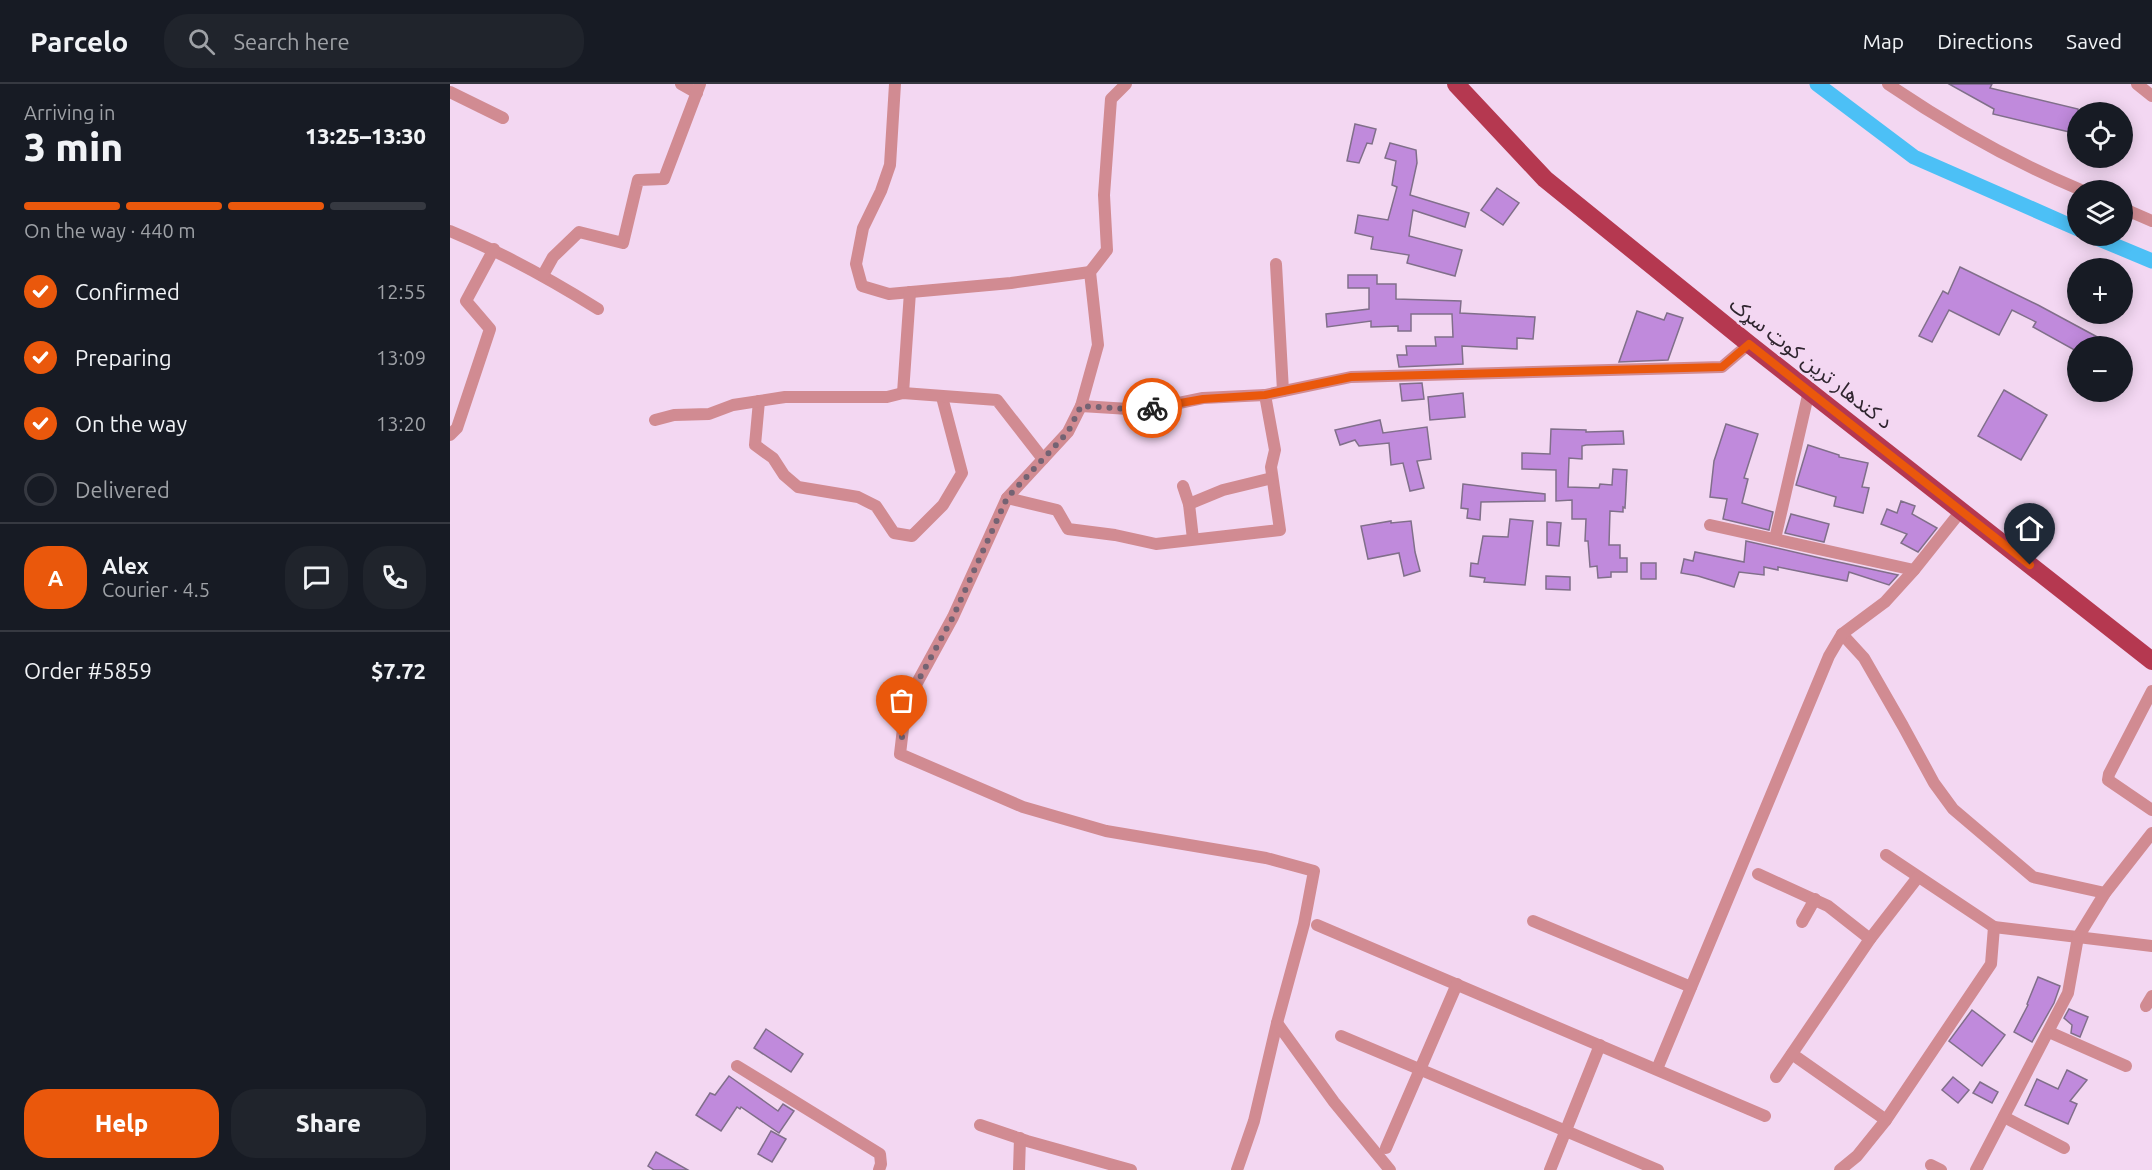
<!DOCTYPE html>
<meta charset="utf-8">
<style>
:root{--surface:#171b24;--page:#20242c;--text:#f1f3f6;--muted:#9ea1a6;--line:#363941;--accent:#ea580c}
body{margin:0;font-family:Ubuntu,"Noto Sans Arabic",sans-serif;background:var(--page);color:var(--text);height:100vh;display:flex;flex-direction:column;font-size:22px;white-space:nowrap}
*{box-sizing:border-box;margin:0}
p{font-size:20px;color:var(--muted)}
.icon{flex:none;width:33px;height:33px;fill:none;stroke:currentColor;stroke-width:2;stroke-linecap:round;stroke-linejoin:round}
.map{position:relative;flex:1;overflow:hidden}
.drawer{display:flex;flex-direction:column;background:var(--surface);width:450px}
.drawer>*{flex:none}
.buttons{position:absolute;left:1617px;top:18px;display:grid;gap:12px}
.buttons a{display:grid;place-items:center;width:66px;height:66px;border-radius:50%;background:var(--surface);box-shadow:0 3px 15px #0003;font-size:30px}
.pin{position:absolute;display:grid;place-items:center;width:51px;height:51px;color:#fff;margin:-62px -26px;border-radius:50% 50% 50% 0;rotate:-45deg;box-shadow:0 0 6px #0007}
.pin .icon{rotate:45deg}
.courier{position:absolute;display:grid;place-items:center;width:60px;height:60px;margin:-30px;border:4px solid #ea580c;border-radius:50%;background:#fff;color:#222;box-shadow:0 2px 8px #0007}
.summary em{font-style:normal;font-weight:800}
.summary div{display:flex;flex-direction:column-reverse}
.summary{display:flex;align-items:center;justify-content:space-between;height:102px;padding:0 24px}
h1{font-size:39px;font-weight:800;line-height:45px}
.bar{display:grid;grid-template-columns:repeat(4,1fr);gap:9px 6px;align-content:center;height:72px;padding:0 24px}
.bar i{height:8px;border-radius:4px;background:var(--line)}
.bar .selected{background:var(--accent)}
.bar p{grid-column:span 4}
.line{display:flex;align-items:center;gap:15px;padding:0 24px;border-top:2px solid var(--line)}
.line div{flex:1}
.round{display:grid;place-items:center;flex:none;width:63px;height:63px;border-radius:24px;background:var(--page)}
ol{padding:0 24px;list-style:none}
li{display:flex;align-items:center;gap:18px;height:66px}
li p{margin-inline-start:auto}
li .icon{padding:6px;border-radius:50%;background:var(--accent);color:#fff;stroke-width:4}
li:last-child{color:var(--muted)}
li i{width:33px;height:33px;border:3px solid var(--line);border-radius:50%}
.primary-button{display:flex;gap:12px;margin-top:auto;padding:12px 24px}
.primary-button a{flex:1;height:69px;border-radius:24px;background:var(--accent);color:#fff;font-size:24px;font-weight:800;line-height:69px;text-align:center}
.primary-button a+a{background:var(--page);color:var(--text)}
header{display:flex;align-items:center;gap:36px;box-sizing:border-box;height:84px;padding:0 30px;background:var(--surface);border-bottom:2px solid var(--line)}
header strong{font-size:28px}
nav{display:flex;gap:33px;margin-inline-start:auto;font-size:21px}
.search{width:420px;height:54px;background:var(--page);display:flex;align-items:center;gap:15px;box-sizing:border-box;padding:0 21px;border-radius:24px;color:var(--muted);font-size:22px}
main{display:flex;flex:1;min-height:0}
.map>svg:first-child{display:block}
</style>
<header>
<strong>Parcelo</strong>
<div class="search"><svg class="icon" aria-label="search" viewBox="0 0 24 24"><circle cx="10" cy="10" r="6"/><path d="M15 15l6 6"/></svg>Search here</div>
<nav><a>Map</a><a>Directions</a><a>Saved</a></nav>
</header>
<main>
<section class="drawer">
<div class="summary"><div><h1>3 min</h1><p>Arriving in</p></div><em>13:25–13:30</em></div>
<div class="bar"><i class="selected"></i><i class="selected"></i><i class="selected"></i><i></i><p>On the way · 440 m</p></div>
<ol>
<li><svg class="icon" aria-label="check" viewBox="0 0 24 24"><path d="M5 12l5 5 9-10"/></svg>Confirmed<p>12:55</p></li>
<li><svg class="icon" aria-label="check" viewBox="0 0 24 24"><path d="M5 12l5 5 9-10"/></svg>Preparing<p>13:09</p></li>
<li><svg class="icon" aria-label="check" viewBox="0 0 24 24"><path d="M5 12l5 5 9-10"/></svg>On the way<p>13:20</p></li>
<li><i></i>Delivered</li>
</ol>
<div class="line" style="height:108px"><b class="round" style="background:var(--accent);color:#fff">A</b><div><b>Alex</b><p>Courier · 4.5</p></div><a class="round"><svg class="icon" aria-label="chat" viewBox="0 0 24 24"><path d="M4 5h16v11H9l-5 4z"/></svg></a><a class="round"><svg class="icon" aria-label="phone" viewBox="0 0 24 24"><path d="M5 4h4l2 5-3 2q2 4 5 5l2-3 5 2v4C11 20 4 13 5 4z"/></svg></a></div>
<div class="line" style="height:78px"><div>Order #5859</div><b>$7.72</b></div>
<div class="primary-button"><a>Help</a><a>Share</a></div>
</section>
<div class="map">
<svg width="1702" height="1086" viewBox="0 0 1702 1086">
<rect width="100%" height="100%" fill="#f3d7f2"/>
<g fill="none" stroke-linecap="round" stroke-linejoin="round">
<!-- canal -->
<g stroke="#4cc0f6" stroke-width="15">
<path d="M 1367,0 L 1464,73 L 1628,145"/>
<path d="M 1642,152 L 1702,177"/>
</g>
</g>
<!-- building -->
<g fill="#c08adc" stroke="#806f8a" stroke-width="1.5">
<path d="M 1499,0 L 1542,0 L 1540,4 L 1628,25 L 1628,50 L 1543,30 L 1544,25 Z"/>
<path d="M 905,40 L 926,45 L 922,60 L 917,59 L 909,79 L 897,77 Z"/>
<path d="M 940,59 L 966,66 L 967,79 L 960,111 L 1019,129 L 1015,143 L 963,126 L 959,152 L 1012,166 L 1005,192 L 957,179 L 959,171 L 921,165 L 923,153 L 905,149 L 908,131 L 938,136 L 947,103 L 942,101 L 946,77 L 935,74 Z"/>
<path d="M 1047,104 L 1069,119 L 1053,141 L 1031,126 Z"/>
<path d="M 1510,183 L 1588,221 L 1664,262 L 1628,262 L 1628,268 L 1583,243 L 1586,238 L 1562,226 L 1549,251 L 1499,226 L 1482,258 L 1469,252 L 1493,207 L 1498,210 Z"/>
<path d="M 898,191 L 927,191 L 927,200 L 946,200 L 946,215 L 1011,217 L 1010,229 L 1085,233 L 1083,255 L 1067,254 L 1067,265 L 1012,262 L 1013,280 L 949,283 L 947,271 L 957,271 L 956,262 L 986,262 L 985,253 L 1003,253 L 1002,230 L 961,230 L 961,247 L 948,247 L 948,242 L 921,243 L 921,237 L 877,243 L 876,230 L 919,225 L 919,204 L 898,204 Z"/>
<path d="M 1187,227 L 1214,236 L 1217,229 L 1233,234 L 1218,276 L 1169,278 Z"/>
<path d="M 972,299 L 974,315 L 952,317 L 950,300 Z"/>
<path d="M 1554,306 L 1597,331 L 1571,376 L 1528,352 Z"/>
<path d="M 1013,309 L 1015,333 L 980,336 L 978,313 Z"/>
<path d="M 930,336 L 933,349 L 977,343 L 981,375 L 967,377 L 974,404 L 960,407 L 953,379 L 941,381 L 939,359 L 909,362 L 905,356 L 890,361 L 885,346 Z"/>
<path d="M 1276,340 L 1308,350 L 1294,394 L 1298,395 L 1292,419 L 1323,428 L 1319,446 L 1273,435 L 1277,415 L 1260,413 L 1264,377 Z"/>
<path d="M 1101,345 L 1136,346 L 1136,348 L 1173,347 L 1174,360 L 1136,361 L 1132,362 L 1132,375 L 1119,374 L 1118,403 L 1149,404 L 1150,400 L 1162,401 L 1163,385 L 1177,386 L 1175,424 L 1173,423 L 1173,428 L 1160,427 L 1159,461 L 1170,461 L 1170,474 L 1177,474 L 1177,488 L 1161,488 L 1161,493 L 1148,494 L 1147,482 L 1140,483 L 1138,457 L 1135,457 L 1136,435 L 1122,435 L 1122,416 L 1106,417 L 1106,386 L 1072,385 L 1072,369 L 1100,370 Z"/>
<path d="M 1358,361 L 1389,371 L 1389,373 L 1418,379 L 1412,403 L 1419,404 L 1413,429 L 1384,422 L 1386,413 L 1346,401 Z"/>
<path d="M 1013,400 L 1095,410 L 1095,417 L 1031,418 L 1030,436 L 1017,434 L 1018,425 L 1011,424 Z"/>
<path d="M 1451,417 L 1465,422 L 1462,430 L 1487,444 L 1468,468 L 1451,459 L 1457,450 L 1431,440 L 1437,425 L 1447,429 Z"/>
<path d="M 1341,430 L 1379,440 L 1374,458 L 1335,449 Z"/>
<path d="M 1060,435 L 1083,437 L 1075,501 L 1034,498 L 1035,494 L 1020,492 L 1021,479 L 1028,480 L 1033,452 L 1058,453 Z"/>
<path d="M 941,437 L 941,439 L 961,437 L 965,468 L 970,487 L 954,492 L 949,469 L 918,475 L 911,442 Z"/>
<path d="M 1097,438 L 1111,439 L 1109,462 L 1097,461 Z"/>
<path d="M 1296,457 L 1370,474 L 1448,491 L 1439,501 L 1399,488 L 1397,497 L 1328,483 L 1328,486 L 1314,483 L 1314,491 L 1289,488 L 1284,503 L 1248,492 L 1231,489 L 1234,475 L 1243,477 L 1245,468 L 1294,478 Z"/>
<rect x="1191" y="479" width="15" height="16"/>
<path d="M 1096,492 L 1120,493 L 1120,506 L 1096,505 Z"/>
<path d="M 1588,893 L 1610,902 L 1604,919 L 1582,958 L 1564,948 L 1578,921 L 1577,920 Z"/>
<path d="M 1619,925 L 1638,933 L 1630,953 L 1621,949 L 1622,941 L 1614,934 Z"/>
<path d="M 1522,926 L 1555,951 L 1532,982 L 1499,957 Z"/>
<path d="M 316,945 L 353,970 L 341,988 L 304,964 Z"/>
<path d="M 1617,986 L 1637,996 L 1620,1017 L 1627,1020 L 1618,1040 L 1575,1021 L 1587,995 L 1608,1005 Z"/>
<path d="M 279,992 L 328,1027 L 333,1020 L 344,1027 L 329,1049 L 291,1023 L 290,1025 L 287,1023 L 271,1047 L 246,1031 L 260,1009 L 265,1011 Z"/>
<path d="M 1503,993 L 1519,1006 L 1508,1019 L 1492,1006 Z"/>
<path d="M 1530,998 L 1548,1008 L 1542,1019 L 1523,1009 Z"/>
<path d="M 321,1047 L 336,1055 L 322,1078 L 308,1070 Z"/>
<path d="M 206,1068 L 238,1086 L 204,1086 L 198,1082 Z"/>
</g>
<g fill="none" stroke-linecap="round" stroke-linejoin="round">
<!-- street -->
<g stroke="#d18b92" stroke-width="12">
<path d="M 231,0 L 247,9"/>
<path d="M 445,0 L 440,81 L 431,107 L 413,144 L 406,180 L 412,202 L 439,210 L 561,199 L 640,188"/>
<path d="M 676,0 L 661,15 L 654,111 L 657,166 L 640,188 L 648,261 L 631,322 L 618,348 L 557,414 L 503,533 L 456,619 L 450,670 L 573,723 L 656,747 L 816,774 L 864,787 L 854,840 L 827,939 L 804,1037 L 787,1086"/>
<path d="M 1438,0 C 1498,41 1564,78 1631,106"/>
<path d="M 1687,0 L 1702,12"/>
<path d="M 0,8 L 53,34"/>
<path d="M 1672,124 L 1702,137"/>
<path d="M 0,147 C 53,169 100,195 148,225"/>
<path d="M 826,180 L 833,307"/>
<path d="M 93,191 L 103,173 L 129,148 L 173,159 L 188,96 L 214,95 L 250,0"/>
<path d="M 453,309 L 460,208"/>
<path d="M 309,317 L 305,361 L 323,374 L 334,391 L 348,403 L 408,413 L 426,422 L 444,449 L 462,452 L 493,421 L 512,389 L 492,313"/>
<path d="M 631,322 L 695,326 L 753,314 L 815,311 L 901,293 L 1272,283 L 1299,260"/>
<path d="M 205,336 L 224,331 L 259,330 L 283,321 L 335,313 L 437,313 L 453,309 L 547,316 L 593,375"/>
<path d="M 0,351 L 7,344 L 40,245 L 16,217 L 44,165"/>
<path d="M 733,402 L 739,420 L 743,455"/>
<path d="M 557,414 L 607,426 L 618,445 L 665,451 L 706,460 L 830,446 L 821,383 L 825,366 L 815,311"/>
<path d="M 739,420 L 773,406 L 822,394"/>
<path d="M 1260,441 L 1464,486"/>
<path d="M 1325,455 L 1359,307"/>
<path d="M 1392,550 L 1414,574 L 1453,642 L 1484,699 L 1503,725 L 1583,793 L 1655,809"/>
<path d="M 1702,607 L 1659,690 L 1658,696 L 1702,726"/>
<path d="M 1436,771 L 1544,843 L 1702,862"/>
<path d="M 1308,790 L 1378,822 L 1420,855"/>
<path d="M 1083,837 L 1241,903"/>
<path d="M 1352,838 L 1365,815"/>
<path d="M 867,841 L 1315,1032"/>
<path d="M 1696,922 L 1702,912"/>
<path d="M 827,939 L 884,1018 L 940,1086"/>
<path d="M 1599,948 L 1676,982"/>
<path d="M 891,952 L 1208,1086"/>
<path d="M 1342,970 L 1436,1036"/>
<path d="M 287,982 L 430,1070 L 431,1080 L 429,1086"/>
<path d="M 1207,985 L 1379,572 L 1392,550 L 1435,518 L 1464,486 L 1511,427"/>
<path d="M 1326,993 L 1420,855 L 1468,793"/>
<path d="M 1554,1033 L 1614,1064"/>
<path d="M 530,1041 L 577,1057 L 681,1086"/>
<path d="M 936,1064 L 1007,900"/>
<path d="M 1481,1081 L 1491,1086"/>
<path d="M 569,1086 L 570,1054"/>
<path d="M 1100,1086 L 1150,961"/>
<path d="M 1390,1086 L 1407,1072 L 1436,1036 L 1541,880 L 1544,843"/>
<path d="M 1526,1086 L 1618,909 L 1628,853 L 1655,809 L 1702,749"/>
</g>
<!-- primary -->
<path stroke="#b53850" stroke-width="18" d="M 1006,0 L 1095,95 L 1299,260 L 1702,577"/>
</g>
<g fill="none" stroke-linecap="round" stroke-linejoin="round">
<!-- done -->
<path stroke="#746373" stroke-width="6" stroke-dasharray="0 10.8" d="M 452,653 L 456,619 L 503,533 L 557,414 L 618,348 L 631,322 L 695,326 L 702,324"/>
<!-- route -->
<path stroke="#ea580c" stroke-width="8" d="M 702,324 L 753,315 L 815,311 L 901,293 L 1272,283 L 1299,260 L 1580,481"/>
</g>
<g text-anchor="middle" stroke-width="5" stroke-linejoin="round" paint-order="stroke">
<!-- street labels -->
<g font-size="21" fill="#2f252f" stroke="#f3d7f2">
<text transform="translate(1361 279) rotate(38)" y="7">د کندهار ترين کوټ سړک</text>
</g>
</g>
</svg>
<div class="buttons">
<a><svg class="icon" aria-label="locate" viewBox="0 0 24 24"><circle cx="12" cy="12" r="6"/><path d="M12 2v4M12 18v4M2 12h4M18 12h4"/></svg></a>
<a><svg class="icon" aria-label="layers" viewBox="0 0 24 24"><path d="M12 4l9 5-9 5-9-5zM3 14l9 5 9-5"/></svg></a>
<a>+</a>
<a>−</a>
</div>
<div class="pin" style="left:452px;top:653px;background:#ea580c"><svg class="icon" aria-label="bag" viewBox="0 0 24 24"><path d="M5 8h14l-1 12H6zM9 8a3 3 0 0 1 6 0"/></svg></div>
<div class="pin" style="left:1580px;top:481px;background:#1f2937"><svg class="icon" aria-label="home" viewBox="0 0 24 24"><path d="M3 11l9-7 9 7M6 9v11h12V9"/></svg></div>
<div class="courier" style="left:702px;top:324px"><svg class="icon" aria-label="bike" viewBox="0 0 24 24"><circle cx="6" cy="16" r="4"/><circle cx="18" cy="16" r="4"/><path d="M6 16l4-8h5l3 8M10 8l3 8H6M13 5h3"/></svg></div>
</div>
</main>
